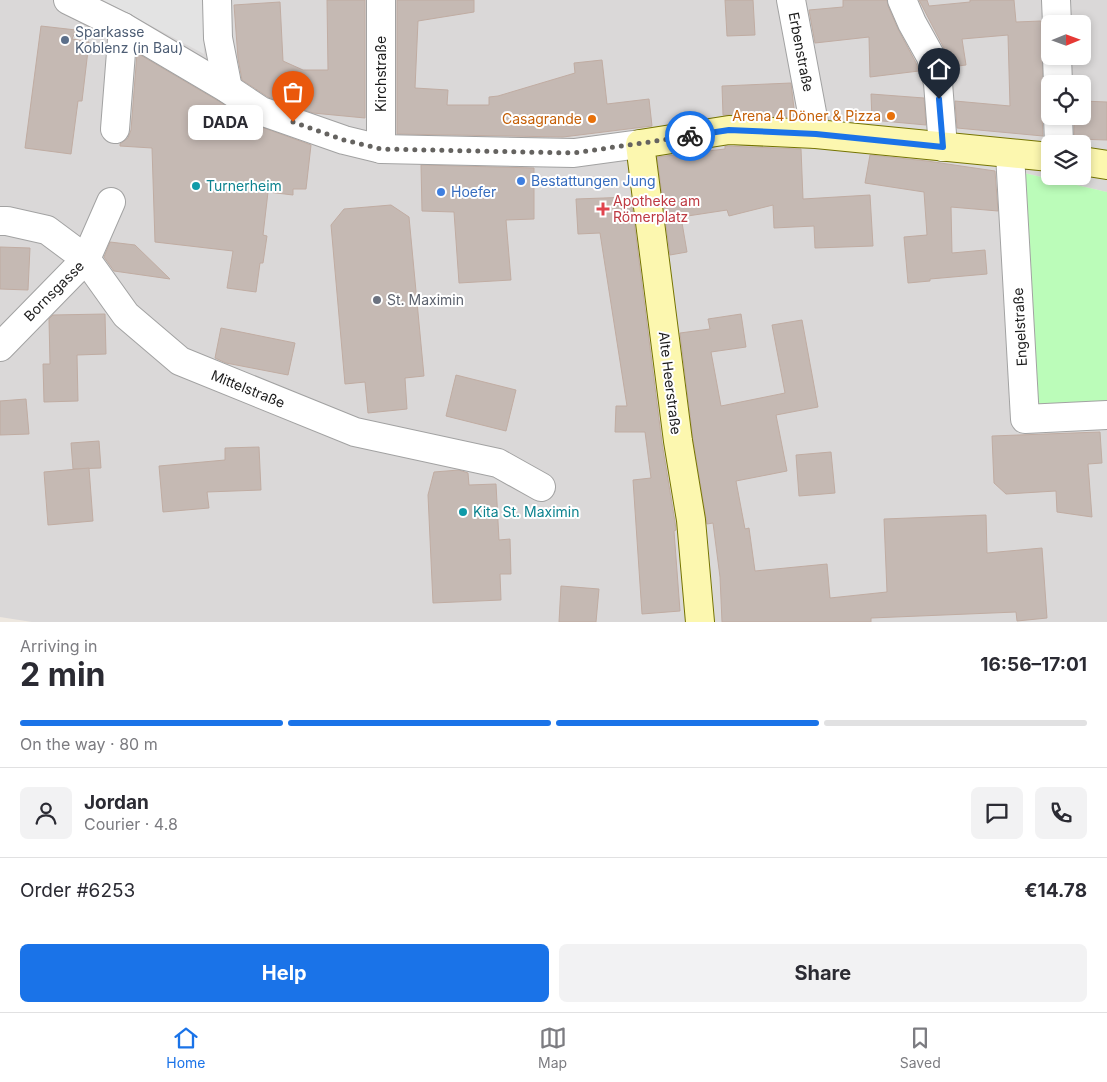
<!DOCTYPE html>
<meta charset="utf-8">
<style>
:root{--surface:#fff;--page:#f2f2f3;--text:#2b2b33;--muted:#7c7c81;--line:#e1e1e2;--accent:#1a73e8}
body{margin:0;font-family:Inter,sans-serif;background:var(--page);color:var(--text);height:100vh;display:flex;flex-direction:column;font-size:19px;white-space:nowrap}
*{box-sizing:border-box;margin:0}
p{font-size:16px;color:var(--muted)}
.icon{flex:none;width:28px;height:28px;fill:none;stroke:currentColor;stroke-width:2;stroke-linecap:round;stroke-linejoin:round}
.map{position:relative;height:622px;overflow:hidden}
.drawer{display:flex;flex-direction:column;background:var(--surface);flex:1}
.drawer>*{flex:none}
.needle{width:32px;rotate:89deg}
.fabs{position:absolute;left:1041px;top:15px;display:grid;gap:10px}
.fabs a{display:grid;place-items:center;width:50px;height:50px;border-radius:8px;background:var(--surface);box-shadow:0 2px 8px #0003;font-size:25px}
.pin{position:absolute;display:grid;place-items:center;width:42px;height:42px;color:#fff;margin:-51px -21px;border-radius:50% 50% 50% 0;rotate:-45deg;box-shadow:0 0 5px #0007}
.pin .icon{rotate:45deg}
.courier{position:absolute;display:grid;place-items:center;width:50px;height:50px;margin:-25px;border:4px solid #1a73e8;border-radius:50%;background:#fff;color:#222;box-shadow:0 1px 6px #0007}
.bubble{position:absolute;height:35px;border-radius:8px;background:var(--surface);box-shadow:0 2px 8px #0003;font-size:16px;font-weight:700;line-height:35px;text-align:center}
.headline em{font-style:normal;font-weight:700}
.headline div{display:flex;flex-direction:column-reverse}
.headline{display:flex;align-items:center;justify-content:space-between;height:85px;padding:0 20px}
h1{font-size:32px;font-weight:700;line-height:38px}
.bar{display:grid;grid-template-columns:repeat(4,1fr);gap:8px 5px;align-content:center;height:60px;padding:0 20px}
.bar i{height:6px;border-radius:4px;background:var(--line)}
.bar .active{background:var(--accent)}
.bar p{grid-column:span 4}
.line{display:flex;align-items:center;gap:12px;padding:0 20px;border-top:1px solid var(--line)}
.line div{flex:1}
.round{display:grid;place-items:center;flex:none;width:52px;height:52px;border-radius:8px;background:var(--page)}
.primary-button{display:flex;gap:10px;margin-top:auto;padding:10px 20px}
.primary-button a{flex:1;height:58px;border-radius:8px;background:var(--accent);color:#fff;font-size:20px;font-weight:700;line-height:58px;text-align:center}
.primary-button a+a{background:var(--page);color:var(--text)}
.dock{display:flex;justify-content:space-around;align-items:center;height:70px;border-top:1px solid var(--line);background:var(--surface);font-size:14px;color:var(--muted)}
.dock a{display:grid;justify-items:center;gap:2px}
.dock .active{color:var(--accent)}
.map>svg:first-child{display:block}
</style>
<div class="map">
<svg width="1107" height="622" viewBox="0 0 1107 622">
<rect width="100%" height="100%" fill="#eee8e0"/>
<!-- residential -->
<path fill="#dad8d8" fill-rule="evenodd" d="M 0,0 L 1107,0 L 1107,192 L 1024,173 L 1107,409 L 1107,622 L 32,622 L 0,617 ZM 1050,24 L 1082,24 L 1082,56 L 1050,56 ZM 1050,84 L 1082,84 L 1082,116 L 1050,116 ZM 1050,144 L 1082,144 L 1082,176 L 1050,176 Z"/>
<!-- park -->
<path fill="#bbfcb9" d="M 1024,173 L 1107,192 L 1107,409 L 1038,408 Z"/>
<!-- parking -->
<path fill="#e3e3e3" d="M 103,0 L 203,0 L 204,54 Z"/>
<!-- building -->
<g fill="#c5b9b3" stroke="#c0aca2">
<path d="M 327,0 L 365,0 L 365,118 L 313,113 L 268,97 L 242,80 L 238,58 L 234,5 L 280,2 L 283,61 L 303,70 L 328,70 Z"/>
<path d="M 397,0 L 474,0 L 474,12 L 418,21 L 415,88 L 448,90 L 447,105 L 489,105 L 489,97 L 498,96 L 575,73 L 574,63 L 602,60 L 607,104 L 649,99 L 652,126 L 563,137 L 397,134 Z"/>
<path d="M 725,0 L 753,0 L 755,35 L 727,36 Z"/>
<path d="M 843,0 L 887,0 L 888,6 L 898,29 L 916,63 L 919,71 L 870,77 L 869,37 L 815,43 L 809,10 L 843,7 Z"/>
<path d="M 919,0 L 927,0 L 929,6 L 970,2 L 970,0 L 1014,0 L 1016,22 L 1041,21 L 1044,100 L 1050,100 L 1050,103 L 1044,109 L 1042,116 L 1043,136 L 957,128 L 955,101 L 1010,106 L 1008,35 L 962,39 L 966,65 L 950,67 L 945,50 Z"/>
<path d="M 41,26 L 76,30 L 72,39 L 89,42 L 82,101 L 78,101 L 71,154 L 25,148 Z"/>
<path d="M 137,53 L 220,102 L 253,124 L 311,145 L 306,189 L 293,189 L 293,195 L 268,192 L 263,235 L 267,236 L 263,263 L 260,263 L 256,292 L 227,288 L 233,251 L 155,242 L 152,148 L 120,146 L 120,144 L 128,138 L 131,130 Z"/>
<path d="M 791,83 L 795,117 L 723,115 L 722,86 Z"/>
<path d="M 871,94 L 924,98 L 926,125 L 872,120 Z"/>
<path d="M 1082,101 L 1107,102 L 1107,140 L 1074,139 L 1074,116 L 1082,116 Z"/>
<path d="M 725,146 L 801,149 L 803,199 L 870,195 L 873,246 L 815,248 L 814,226 L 774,228 L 773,205 L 729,216 L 727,210 L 681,217 L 687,252 L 670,255 L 657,157 L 725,149 Z"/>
<path d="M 870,155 L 927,161 L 995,171 L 998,211 L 951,207 L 952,253 L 985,250 L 987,274 L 930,279 L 930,281 L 908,283 L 904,237 L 927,235 L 924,192 L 865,183 Z"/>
<path d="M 421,165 L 534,168 L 534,219 L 506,220 L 511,280 L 459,283 L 454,212 L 422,211 Z"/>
<path d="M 631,197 L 662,443 L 675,522 L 676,530 L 674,531 L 680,611 L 642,614 L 633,480 L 651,478 L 645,432 L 615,432 L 616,406 L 627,406 L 600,233 L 578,234 L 576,199 Z"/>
<path d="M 391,205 L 409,217 L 424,376 L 405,378 L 407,409 L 368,413 L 365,382 L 345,384 L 331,225 L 344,209 Z"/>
<path d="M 110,242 L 135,245 L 170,279 L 114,271 L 104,257 Z"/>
<path d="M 0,247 L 30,248 L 28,290 L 0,289 Z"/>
<path d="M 105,314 L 106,354 L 77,355 L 78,401 L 44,402 L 43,364 L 50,364 L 49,319 L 53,315 Z"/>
<path d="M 741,314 L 746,347 L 711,352 L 721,406 L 785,393 L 772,325 L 802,320 L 818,407 L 776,415 L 787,471 L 736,481 L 745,529 L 749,528 L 755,571 L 827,564 L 830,598 L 887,592 L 884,519 L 986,515 L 987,553 L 1042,548 L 1047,618 L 1017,621 L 1016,612 L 871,618 L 871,622 L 722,622 L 720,577 L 713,523 L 707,524 L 693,439 L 680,333 L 710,329 L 708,319 Z"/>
<path d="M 221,328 L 295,343 L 288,375 L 226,363 L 215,358 Z"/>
<path d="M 456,375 L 516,390 L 506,431 L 446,416 Z"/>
<path d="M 26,399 L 29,434 L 0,435 L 0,401 Z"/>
<path d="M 1100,432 L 1102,463 L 1088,464 L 1092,517 L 1057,512 L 1056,491 L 1006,494 L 994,483 L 992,436 Z"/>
<path d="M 99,441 L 101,468 L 73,469 L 71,443 Z"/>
<path d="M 259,447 L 261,490 L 207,492 L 209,508 L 163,512 L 159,466 L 225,460 L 225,448 Z"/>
<path d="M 831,452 L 835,493 L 799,496 L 796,455 Z"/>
<path d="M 89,468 L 93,521 L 48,525 L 44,472 Z"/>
<path d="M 459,470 L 468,473 L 469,485 L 496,484 L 499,540 L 510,539 L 511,574 L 500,574 L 501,600 L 433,603 L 428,495 L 434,472 Z"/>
<path d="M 561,586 L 599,589 L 596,622 L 559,622 Z"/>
</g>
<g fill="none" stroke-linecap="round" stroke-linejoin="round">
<!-- street casing -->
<g stroke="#a2a2a2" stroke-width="30">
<g id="street">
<path d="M 68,0 L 123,27 L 228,89 L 261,111 L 344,140 L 381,149 L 574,153 L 640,144"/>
<path d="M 217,0 L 218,38 L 228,89"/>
<path d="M 381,0 L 381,149"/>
<path d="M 791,0 L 816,134"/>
<path d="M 902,0 L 912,23 L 931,57 L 938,83 L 943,147"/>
<path d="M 1056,0 L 1057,24"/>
<path d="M 1057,56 L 1058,84"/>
<path d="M 1058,116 L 1059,144"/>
<path d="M 115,129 L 123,27"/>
<path d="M 1010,154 L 1025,419 L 1107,415"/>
<path d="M 0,221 L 7,221 L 47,230 L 86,259 L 126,315 L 180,361 L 355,432 L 498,463 L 541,487"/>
<path d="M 0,347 L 86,259 L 111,202"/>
</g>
</g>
<!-- secondary casing -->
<g stroke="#757400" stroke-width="30">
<g id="secondary">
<path d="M 1082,161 L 1107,165"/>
<path d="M 700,622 L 691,520 L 678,441 L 640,144 L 729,130 L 816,134 L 1050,157"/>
</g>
</g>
<!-- street -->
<use href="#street" stroke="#fff" stroke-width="28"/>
<!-- secondary -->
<use href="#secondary" stroke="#fcf7af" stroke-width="28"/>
</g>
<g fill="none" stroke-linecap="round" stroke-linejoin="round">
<!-- done -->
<path stroke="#656360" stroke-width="5" stroke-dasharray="0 9" d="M 293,122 L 344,140 L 381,149 L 574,153 L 690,136"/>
<!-- route -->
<path stroke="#1a73e8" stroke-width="6" d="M 690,136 L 729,130 L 816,134 L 943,147 L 939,99"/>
</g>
<!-- markers -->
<circle fill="#5c6f8a" stroke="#fff" stroke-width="2" cx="65" cy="40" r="5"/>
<g fill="#e8710a" stroke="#fff" stroke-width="2">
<circle cx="891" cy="116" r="5"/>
<circle cx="592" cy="119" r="5"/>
</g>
<g fill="#3f7fe0" stroke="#fff" stroke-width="2">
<circle cx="521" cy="181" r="5"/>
<circle cx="441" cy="192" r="5"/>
</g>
<g fill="#0f9aa8" stroke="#fff" stroke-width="2">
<circle cx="196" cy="186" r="5"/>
<circle cx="463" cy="512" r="5"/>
</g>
<path fill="#e0444e" stroke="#fff" stroke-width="2" d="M600.5 201.5h5v5h5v5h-5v5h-5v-5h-5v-5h5z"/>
<circle fill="#6b7280" stroke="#fff" stroke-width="2" cx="377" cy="300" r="5"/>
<g text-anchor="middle" stroke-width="4" stroke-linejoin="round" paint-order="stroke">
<!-- service labels -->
<g font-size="14" fill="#4e5e75" stroke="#fff" text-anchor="start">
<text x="75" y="37">Sparkasse<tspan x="75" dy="16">Koblenz (in Bau)</tspan></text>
</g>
<!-- street labels -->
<g font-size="14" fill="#1b1b1b" stroke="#fff">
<text transform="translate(801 52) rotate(79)" y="5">Erbenstraße</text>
<text transform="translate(381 74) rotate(-90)" y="5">Kirchstraße</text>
<text transform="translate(54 291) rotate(-45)" y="5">Bornsgasse</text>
<text transform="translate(1020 327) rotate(-93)" y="5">Engelstraße</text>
<text transform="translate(670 383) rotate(83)" y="5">Alte Heerstraße</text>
<text transform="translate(248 389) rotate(22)" y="5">Mittelstraße</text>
</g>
<!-- food labels -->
<g font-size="14" fill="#c56008" stroke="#fff" text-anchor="end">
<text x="881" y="121">Arena 4 Döner &amp; Pizza</text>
<text x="582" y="124">Casagrande</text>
</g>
<!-- shop labels -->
<g font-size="14" fill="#366cbe" stroke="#fff" text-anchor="start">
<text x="531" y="186">Bestattungen Jung</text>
<text x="451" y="197">Hoefer</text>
</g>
<!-- culture labels -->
<g font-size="14" fill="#0d838f" stroke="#fff" text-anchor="start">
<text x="206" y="191">Turnerheim</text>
<text x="473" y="517">Kita St. Maximin</text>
</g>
<!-- health labels -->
<g font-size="14" fill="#be3a42" stroke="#fff" text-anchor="start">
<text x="613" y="206">Apotheke am<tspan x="613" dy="16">Römerplatz</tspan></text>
</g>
<!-- worship labels -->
<g font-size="14" fill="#5b616d" stroke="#fff" text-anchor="start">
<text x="387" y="305">St. Maximin</text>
</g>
</g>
</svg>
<div class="fabs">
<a><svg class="needle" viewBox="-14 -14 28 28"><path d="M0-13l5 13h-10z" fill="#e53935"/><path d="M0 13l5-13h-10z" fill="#7c7c81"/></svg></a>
<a><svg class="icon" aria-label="locate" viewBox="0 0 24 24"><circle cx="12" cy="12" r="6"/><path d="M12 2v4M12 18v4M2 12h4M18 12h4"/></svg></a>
<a><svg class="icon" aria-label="layers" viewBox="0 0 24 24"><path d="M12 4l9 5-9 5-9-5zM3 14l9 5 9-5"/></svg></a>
</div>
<div class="pin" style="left:293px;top:122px;background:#ea580c"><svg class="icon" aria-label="bag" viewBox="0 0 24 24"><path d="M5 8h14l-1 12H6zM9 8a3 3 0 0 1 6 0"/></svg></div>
<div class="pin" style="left:939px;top:99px;background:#1f2937"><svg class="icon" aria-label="home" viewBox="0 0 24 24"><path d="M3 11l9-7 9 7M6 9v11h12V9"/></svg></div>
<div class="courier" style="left:690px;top:136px"><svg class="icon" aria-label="bike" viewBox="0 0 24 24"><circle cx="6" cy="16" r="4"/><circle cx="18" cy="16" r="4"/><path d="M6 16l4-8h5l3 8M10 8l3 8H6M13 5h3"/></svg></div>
<div class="bubble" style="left:188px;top:105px;width:75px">DADA</div>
</div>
<section class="drawer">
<div class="headline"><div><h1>2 min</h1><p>Arriving in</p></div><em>16:56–17:01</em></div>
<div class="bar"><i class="active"></i><i class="active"></i><i class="active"></i><i></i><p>On the way · 80 m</p></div>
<div class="line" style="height:90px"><a class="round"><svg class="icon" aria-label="person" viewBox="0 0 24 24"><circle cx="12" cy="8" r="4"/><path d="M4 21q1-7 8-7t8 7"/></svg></a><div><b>Jordan</b><p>Courier · 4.8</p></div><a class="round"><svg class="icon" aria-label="chat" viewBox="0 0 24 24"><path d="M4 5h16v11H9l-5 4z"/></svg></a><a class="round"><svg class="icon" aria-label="phone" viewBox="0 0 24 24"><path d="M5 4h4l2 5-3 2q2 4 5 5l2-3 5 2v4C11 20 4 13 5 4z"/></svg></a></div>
<div class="line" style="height:65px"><div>Order #6253</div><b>€14.78</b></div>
<div class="primary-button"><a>Help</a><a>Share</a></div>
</section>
<nav class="dock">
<a class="active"><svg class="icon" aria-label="home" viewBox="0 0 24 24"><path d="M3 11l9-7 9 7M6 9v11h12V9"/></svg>Home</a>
<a><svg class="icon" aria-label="map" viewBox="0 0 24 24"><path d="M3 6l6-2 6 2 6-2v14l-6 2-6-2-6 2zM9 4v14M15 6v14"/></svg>Map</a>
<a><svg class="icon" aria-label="saved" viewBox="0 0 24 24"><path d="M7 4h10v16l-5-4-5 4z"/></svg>Saved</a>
</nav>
